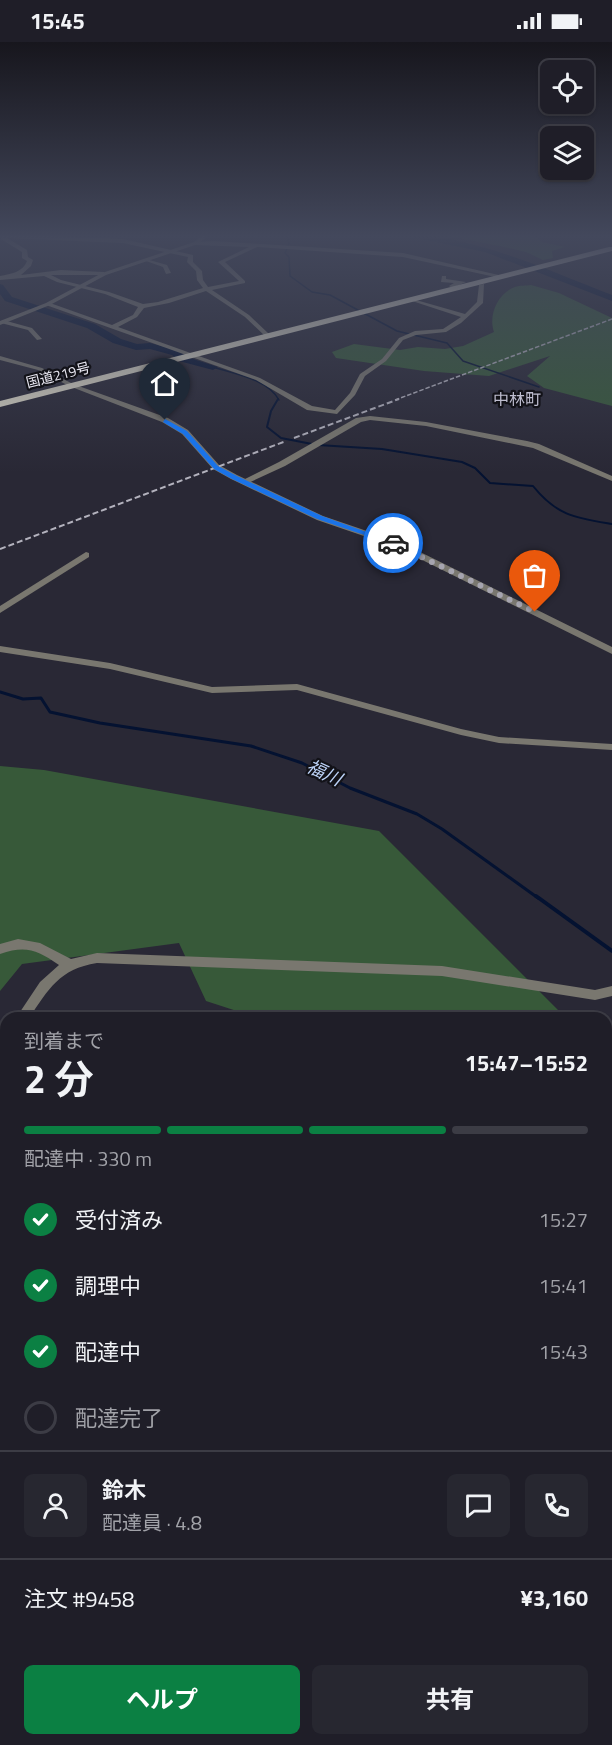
<!DOCTYPE html>
<html lang="ja">
<meta charset="utf-8">
<style>
:root{--surface:#1f1e28;--page:#272730;--text:#f1f3f6;--muted:#a1a2a8;--line:#3c3c45;--accent:#0b8043}
body{margin:0;font-family:"Titillium Web","Noto Sans JP",sans-serif;background:var(--page);color:var(--text);height:100vh;display:flex;flex-direction:column;font-size:22px;white-space:nowrap}
*{box-sizing:border-box;margin:0}
p{font-size:20px;color:var(--muted)}
.icon{flex:none;width:33px;height:33px;fill:none;stroke:currentColor;stroke-width:2;stroke-linecap:round;stroke-linejoin:round}
.map{position:relative;flex:1;overflow:hidden}
.side{position:absolute;left:0px;top:970px;width:612px;height:734px;display:flex;flex-direction:column;background:var(--surface);border-radius:18px 18px 0 0;box-shadow:0 2px 4px #0004,0 0 0 2px var(--line)}
.side>*{flex:none}
.buttons{position:absolute;left:540px;top:18px;display:grid;gap:12px}
.buttons a{display:grid;place-items:center;width:54px;height:54px;border-radius:9px;background:var(--surface);box-shadow:0 2px 4px #0004,0 0 0 2px var(--line);font-size:30px}
.pin{position:absolute;display:grid;place-items:center;width:51px;height:51px;color:#fff;margin:-62px -26px;border-radius:50% 50% 50% 0;rotate:-45deg;box-shadow:0 0 6px #0007}
.pin .icon{rotate:45deg}
.courier{position:absolute;display:grid;place-items:center;width:60px;height:60px;margin:-30px;border:4px solid #1a73e8;border-radius:50%;background:#fff;color:#222;box-shadow:0 2px 8px #0007}
.head em{font-style:normal;font-weight:700}
.head div{display:flex;flex-direction:column-reverse}
.head{display:flex;align-items:center;justify-content:space-between;height:102px;padding:0 24px}
h1{font-size:39px;font-weight:700;line-height:45px}
.bar{display:grid;grid-template-columns:repeat(4,1fr);gap:9px 6px;align-content:center;height:72px;padding:0 24px}
.bar i{height:8px;border-radius:4px;background:var(--line)}
.bar .selected{background:var(--accent)}
.bar p{grid-column:span 4}
.line{display:flex;align-items:center;gap:15px;padding:0 24px;border-top:2px solid var(--line)}
.line div{flex:1}
.round{display:grid;place-items:center;flex:none;width:63px;height:63px;border-radius:9px;background:var(--page)}
ol{padding:0 24px;list-style:none}
li{display:flex;align-items:center;gap:18px;height:66px}
li p{margin-inline-start:auto}
li .icon{padding:6px;border-radius:50%;background:var(--accent);color:#fff;stroke-width:4}
li:last-child{color:var(--muted)}
li i{width:33px;height:33px;border:3px solid var(--line);border-radius:50%}
.button{display:flex;gap:12px;margin-top:auto;padding:12px 24px}
.button a{flex:1;height:69px;border-radius:9px;background:var(--accent);color:#fff;font-size:24px;font-weight:700;line-height:69px;text-align:center}
.button a+a{background:var(--page);color:var(--text)}
.status{display:flex;justify-content:space-between;align-items:center;height:42px;padding:0 30px;background:var(--surface);direction:ltr}
.status svg{height:16px;fill:currentColor}
.map>svg:first-child{display:block}
</style>
<div class="status"><b>15:45</b><svg viewBox="0 0 49 12"><path d="M0 12V9h3v3zM5 12V6h3v6zM10 12V3h3v9zM15 12V0h3v12zM26 1h20v11H26zM47 4h2v5h-2z"/></svg></div>
<div class="map">
<svg width="612" height="1703" viewBox="0 0 612 1703">
<rect width="100%" height="100%" fill="#292835"/>
<!-- green -->
<path fill="#3f5a3f" d="M 0,1497 L 6,1499 L 6,1698 L 221,1698 L 222,1703 L 0,1703 Z"/>
<!-- forest -->
<g fill="#375939">
<path d="M 437,192 L 533,192 L 542,200 L 565,205 L 552,209 L 553,216 L 543,218 L 526,210 L 500,204 Z"/>
<path d="M 531,243 L 559,251 L 612,276 L 612,364 L 544,346 L 527,334 L 550,314 L 489,334 L 424,329 L 336,316 L 332,310 L 354,302 L 400,308 L 418,305 L 445,307 L 463,304 L 494,290 C 488,273 498,251 515,245 C 520,243 526,244 531,243 Z"/>
<path d="M 0,724 L 44,728 L 379,789 L 566,976 L 258,976 L 206,959 L 179,901 L 22,922 L 0,949 Z"/>
<path d="M 606,1016 L 612,1022 L 612,1703 L 253,1703 L 252,1698 L 606,1698 Z"/>
</g>
<g fill="none" stroke-linecap="round" stroke-linejoin="round">
<!-- stream-far3 -->
<g stroke="#041231" stroke-width="1.5">
<path d="M 286,192 L 289,201 L 285,211 L 289,215 L 290,234 L 312,250 L 330,253 L 397,289 L 447,301 L 463,319 L 539,345"/>
<path d="M 213,325 C 234,332 268,337 279,358"/>
</g>
<!-- stream-far2 -->
<g stroke="#041231" stroke-width="2">
<path d="M 278,357 L 271,369 L 267,385 L 281,396 L 312,402"/>
<path d="M 318,403 L 382,407 L 462,420 L 475,426 L 490,441 L 533,444 C 557,474 576,476 612,482"/>
</g>
<!-- stream-far1 -->
<path stroke="#041231" stroke-width="3" d="M 0,650 L 23,657 L 41,656 L 50,670 L 100,681 L 251,704 L 302,721 L 350,746 L 417,772 L 442,787 L 538,856"/>
<!-- stream -->
<path stroke="#041231" stroke-width="4" d="M 536,854 L 612,909"/>
<!-- river -->
<g fill="#041231" fill-rule="evenodd">
<path d="M 396,192 C 472,192 542,226 612,253 L 612,259 L 485,210 Z"/>
<path d="M 0,242 L 3,243 L 12,255 L 95,282 L 121,297 L 137,302 L 150,301 L 180,309 L 187,315 L 218,325 L 213,328 L 179,319 L 172,313 L 150,307 L 136,308 L 113,301 L 87,286 L 5,259 L 0,252 Z"/>
</g>
<!-- minor -->
<g fill="#79776f" fill-rule="evenodd">
<path d="M 0,192 L 123,197 L 193,213 L 193,220 L 202,229 L 203,238 L 208,245 L 239,239 L 218,220 L 249,205 L 196,203 L 194,200 L 214,199 L 403,211 L 503,234 L 500,236 L 403,215 L 257,205 L 225,220 L 245,239 L 245,241 L 212,248 L 249,273 L 269,292 L 269,294 L 265,294 L 245,275 L 206,249 L 169,261 L 144,266 L 137,275 L 118,285 L 260,336 L 312,364 L 335,368 L 350,351 L 360,332 L 382,317 L 399,296 L 415,289 L 443,287 L 461,275 L 409,258 L 409,256 L 465,272 L 477,260 L 479,243 L 484,242 L 483,261 L 461,281 L 446,290 L 416,293 L 403,298 L 386,319 L 365,334 L 355,353 L 337,372 L 307,368 L 256,338 L 46,263 L 46,261 L 50,261 L 112,283 L 133,273 L 138,265 L 105,252 L 57,240 L 44,234 L 0,238 L 0,234 C 11,232 23,230 27,219 L 22,216 L 22,210 L 1,197 ZM 7,196 L 123,201 L 188,215 L 187,220 L 196,229 L 197,238 L 203,246 L 158,260 L 143,262 L 109,250 L 61,238 L 51,233 L 106,233 L 104,230 L 61,228 L 21,233 L 31,224 L 33,218 L 28,215 L 27,208 Z"/>
<path d="M 146,217 L 167,223 L 171,231 L 166,232 L 163,225 L 146,219 Z"/>
<path d="M 442,234 L 446,234 L 446,237 L 466,240 L 457,244 L 457,247 L 453,247 L 449,244 L 454,241 L 441,240 Z"/>
<path d="M 3,278 L 32,286 L 42,297 L 37,298 L 28,288 L 1,281 L 0,280 Z"/>
<path d="M 370,374 L 426,380 L 527,399 L 539,402 L 612,434 L 612,439 L 533,406 L 426,384 L 370,378 L 361,380 L 285,424 L 246,442 L 239,440 L 279,420 L 356,376 Z"/>
<path d="M 86,510 L 89,511 L 89,515 L 0,571 L 0,564 Z"/>
<path d="M 0,604 L 110,621 L 212,645 L 297,642 L 461,687 L 499,695 L 612,702 L 612,708 L 499,701 L 461,693 L 297,648 L 212,651 L 110,627 L 0,610 Z"/>
<path d="M 0,1463 L 6,1465 L 6,1483 L 0,1481 Z"/>
<rect x="0" y="1597" width="6" height="20"/>
<path d="M 162,1698 L 184,1698 L 182,1703 L 160,1703 Z"/>
</g>
<!-- tertiary -->
<g fill="#79776f" fill-rule="evenodd">
<path d="M 204,192 L 210,192 L 198,202 L 106,233 L 50,263 L 0,283 L 0,279 L 46,261 L 102,231 L 194,200 Z"/>
<path d="M 0,314 L 42,326 L 73,342 L 168,376 L 188,388 L 219,423 L 237,433 L 323,474 L 402,501 L 612,605 L 612,612 L 396,505 L 317,478 L 231,437 L 213,427 L 182,392 L 162,380 L 69,344 L 38,328 L 0,318 Z"/>
<path d="M 18,897 L 40,901 L 71,917 L 97,911 L 442,924 L 595,948 L 612,944 L 612,954 L 595,958 L 442,934 L 97,921 C 59,927 49,947 29,976 L 16,976 L 40,940 L 59,923 C 37,908 26,903 0,912 L 0,902 Z"/>
<path d="M 6,994 L 6,1011 L 0,1015 L 0,998 Z"/>
</g>
<!-- trunk -->
<path fill="#d8d4c3" fill-rule="evenodd" d="M 609,205 L 612,205 L 612,209 L 0,365 L 0,359 Z"/>
<!-- rail-far1 -->
<path stroke="#b3b2bd" stroke-width="1.5" stroke-dasharray="4.5 2" stroke-linecap="butt" d="M 395,358 L 612,277"/>
<!-- rail -->
<g stroke="#b3b2bd" stroke-width="2" stroke-dasharray="6 3" stroke-linecap="butt">
<path d="M 294,396 L 399,357"/>
<path d="M 0,507 L 286,399"/>
</g>
</g>
<!-- sky -->
<linearGradient id="sky" x2="0" y2="1"><stop stop-color="#17161d"/><stop offset="0.45" stop-color="#43485c"/><stop offset="1" stop-color="#43485c" stop-opacity="0"/></linearGradient>
<rect width="612" height="431" fill="url(#sky)"/>
<!-- route -->
<path fill="#1a73e8" d="M 165,377 L 187,389 L 218,424 L 237,434 L 322,474 L 397,501 L 391,502 L 317,477 L 232,437 L 214,427 L 183,392 L 163,380 Z"/>
<g fill="none" stroke-linecap="round" stroke-linejoin="round">
<!-- done -->
<path stroke="#a6a5b0" stroke-width="6" stroke-dasharray="0 10.8" d="M 393,501 L 535,570"/>
</g>
<g text-anchor="middle" stroke-width="4.5" stroke-linejoin="round" paint-order="stroke">
<!-- far-street labels -->
<g font-size="14" fill="#e9e8f2" stroke="#121218">
<text transform="translate(58 333) rotate(-14)" y="5">国道219号</text>
</g>
<!-- far-quarter labels -->
<g font-size="16" fill="#bebdcf" stroke="#121218">
<text x="517" y="363">中林町</text>
</g>
<!-- water labels -->
<g font-size="18" font-style="italic" fill="#bbd1f6" stroke="#121218">
<text transform="translate(324 731) rotate(25)" y="6">福川</text>
</g>
</g>
</svg>
<div class="buttons">
<a><svg class="icon" aria-label="locate" viewBox="0 0 24 24"><circle cx="12" cy="12" r="6"/><path d="M12 2v4M12 18v4M2 12h4M18 12h4"/></svg></a>
<a><svg class="icon" aria-label="layers" viewBox="0 0 24 24"><path d="M12 4l9 5-9 5-9-5zM3 14l9 5 9-5"/></svg></a>
</div>
<div class="pin" style="left:535px;top:570px;background:#ea580c"><svg class="icon" aria-label="bag" viewBox="0 0 24 24"><path d="M5 8h14l-1 12H6zM9 8a3 3 0 0 1 6 0"/></svg></div>
<div class="pin" style="left:165px;top:378px;background:#1f2937"><svg class="icon" aria-label="home" viewBox="0 0 24 24"><path d="M3 11l9-7 9 7M6 9v11h12V9"/></svg></div>
<div class="courier" style="left:393px;top:501px"><svg class="icon" aria-label="car" viewBox="0 0 24 24"><path d="M5 17H2v-5l4-1 3-4h7l3 4 3 1v5h-3M9 17h6M6 11h13"/><circle cx="7" cy="17" r="2"/><circle cx="17" cy="17" r="2"/></svg></div>
<section class="side">
<div class="head"><div><h1>2 分</h1><p>到着まで</p></div><em>15:47–15:52</em></div>
<div class="bar"><i class="selected"></i><i class="selected"></i><i class="selected"></i><i></i><p>配達中 · 330 m</p></div>
<ol>
<li><svg class="icon" aria-label="check" viewBox="0 0 24 24"><path d="M5 12l5 5 9-10"/></svg>受付済み<p>15:27</p></li>
<li><svg class="icon" aria-label="check" viewBox="0 0 24 24"><path d="M5 12l5 5 9-10"/></svg>調理中<p>15:41</p></li>
<li><svg class="icon" aria-label="check" viewBox="0 0 24 24"><path d="M5 12l5 5 9-10"/></svg>配達中<p>15:43</p></li>
<li><i></i>配達完了</li>
</ol>
<div class="line" style="height:108px"><a class="round"><svg class="icon" aria-label="person" viewBox="0 0 24 24"><circle cx="12" cy="8" r="4"/><path d="M4 21q1-7 8-7t8 7"/></svg></a><div><b>鈴木</b><p>配達員 · 4.8</p></div><a class="round"><svg class="icon" aria-label="chat" viewBox="0 0 24 24"><path d="M4 5h16v11H9l-5 4z"/></svg></a><a class="round"><svg class="icon" aria-label="phone" viewBox="0 0 24 24"><path d="M5 4h4l2 5-3 2q2 4 5 5l2-3 5 2v4C11 20 4 13 5 4z"/></svg></a></div>
<div class="line" style="height:78px"><div>注文 #9458</div><b>¥3,160</b></div>
<div class="button"><a>ヘルプ</a><a>共有</a></div>
</section>
</div>
